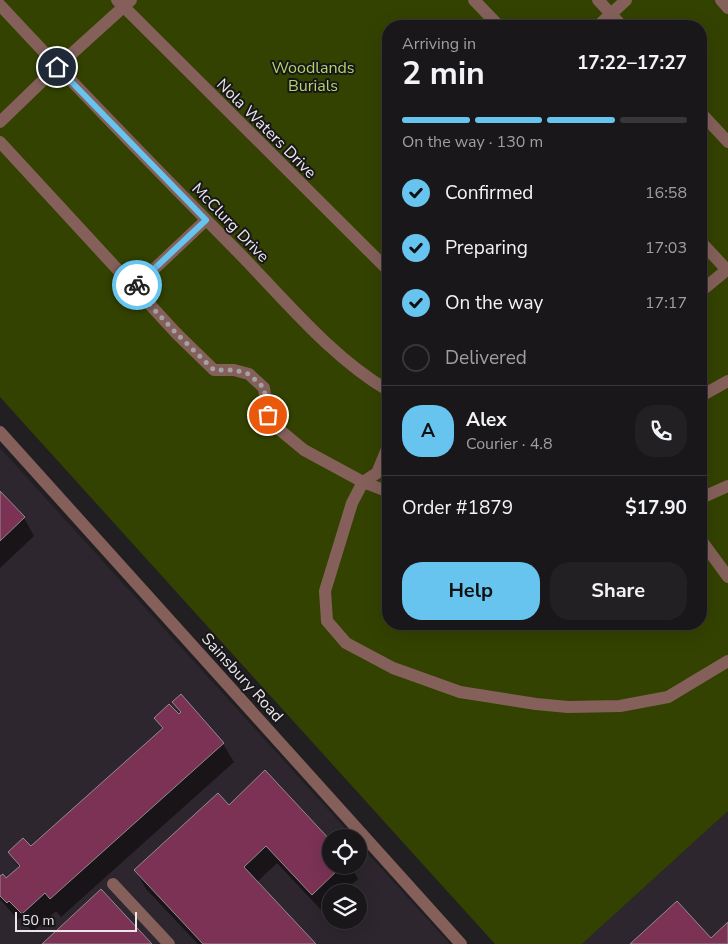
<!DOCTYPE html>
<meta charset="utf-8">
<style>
:root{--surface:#1a171a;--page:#232023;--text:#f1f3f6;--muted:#9f9fa2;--line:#383639;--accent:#66c4ef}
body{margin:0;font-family:"Nunito Sans",sans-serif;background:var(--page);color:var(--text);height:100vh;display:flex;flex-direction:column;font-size:19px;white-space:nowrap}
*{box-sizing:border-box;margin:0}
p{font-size:16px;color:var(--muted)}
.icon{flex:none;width:28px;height:28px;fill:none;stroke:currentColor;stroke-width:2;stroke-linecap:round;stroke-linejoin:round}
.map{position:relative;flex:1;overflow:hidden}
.panel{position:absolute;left:382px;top:20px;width:325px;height:610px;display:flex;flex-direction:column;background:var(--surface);border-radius:20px;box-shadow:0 5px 20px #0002,0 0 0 1px var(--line)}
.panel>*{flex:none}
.controls{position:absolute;left:322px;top:829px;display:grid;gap:10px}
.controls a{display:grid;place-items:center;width:45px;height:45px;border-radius:50%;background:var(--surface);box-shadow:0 5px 20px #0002,0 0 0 1px var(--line);font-size:25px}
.scale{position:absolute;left:15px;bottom:12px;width:122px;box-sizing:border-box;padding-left:5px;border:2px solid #e9e7ea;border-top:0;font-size:14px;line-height:18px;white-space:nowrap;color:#e9e7ea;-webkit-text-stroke:4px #191619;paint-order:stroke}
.pin{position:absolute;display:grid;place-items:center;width:42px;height:42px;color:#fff;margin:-21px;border:2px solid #fff;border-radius:50%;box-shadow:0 1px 5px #0007}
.courier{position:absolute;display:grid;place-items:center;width:50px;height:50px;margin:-25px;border:4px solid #66c4ef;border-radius:50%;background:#fff;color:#222;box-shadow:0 1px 6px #0007}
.headline em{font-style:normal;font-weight:700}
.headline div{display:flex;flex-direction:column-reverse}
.headline{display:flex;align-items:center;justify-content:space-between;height:85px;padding:0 20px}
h1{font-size:32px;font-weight:700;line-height:38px}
.bar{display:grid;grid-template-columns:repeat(4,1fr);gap:8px 5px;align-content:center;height:60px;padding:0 20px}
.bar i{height:6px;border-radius:4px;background:var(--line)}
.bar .active{background:var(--accent)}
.bar p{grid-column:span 4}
.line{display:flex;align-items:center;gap:12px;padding:0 20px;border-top:1px solid var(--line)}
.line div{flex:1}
.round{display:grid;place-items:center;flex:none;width:52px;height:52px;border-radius:20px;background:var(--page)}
ol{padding:0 20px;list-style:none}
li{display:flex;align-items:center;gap:15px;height:55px}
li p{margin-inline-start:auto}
li .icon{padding:5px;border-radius:50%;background:var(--accent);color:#111;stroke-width:4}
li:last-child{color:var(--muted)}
li i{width:28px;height:28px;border:2px solid var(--line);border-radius:50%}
.action{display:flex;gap:10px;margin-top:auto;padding:10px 20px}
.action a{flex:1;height:58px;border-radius:20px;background:var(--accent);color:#111;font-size:20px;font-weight:700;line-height:58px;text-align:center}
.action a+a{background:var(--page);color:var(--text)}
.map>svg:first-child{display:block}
</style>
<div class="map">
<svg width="728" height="944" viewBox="0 0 728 944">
<rect width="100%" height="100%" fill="#221f22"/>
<!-- built -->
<g fill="#2d262e" fill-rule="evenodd">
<path d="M 0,448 L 353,837 L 331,838 L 331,865 L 359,865 L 359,844 L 450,944 L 0,944 ZM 331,892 L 359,892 L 359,920 L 331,920 Z"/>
<path d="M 728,811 L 728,944 L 582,944 Z"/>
</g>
<!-- green -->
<path fill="#334200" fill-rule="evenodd" d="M 0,0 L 728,0 L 728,811 L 582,944 L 495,944 L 0,397 ZM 389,26 L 701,26 L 701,624 L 389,624 Z"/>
<!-- shadow -->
<g fill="#0007">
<path d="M 0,493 L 24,518 L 34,536 L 0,568 Z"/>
<path d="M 180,696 L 223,744 L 234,762 L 61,917 L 56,911 L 33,932 L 20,918 L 18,920 L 0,899 L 0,878 L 6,879 L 19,868 L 9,852 L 31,848 L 163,730 L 156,718 L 178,716 L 181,714 L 174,702 Z"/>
<path d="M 265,772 L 331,843 L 331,865 L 350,865 L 358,879 L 343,892 L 331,892 L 331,904 L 323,912 L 277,863 L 257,882 L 314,944 L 198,944 L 146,889 L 136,871 L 229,806 Z"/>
</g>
<!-- building -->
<g fill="#7b3255" stroke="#928c8e">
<path d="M 0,491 L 25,517 L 0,541 Z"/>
<path d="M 181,694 L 224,743 L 50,899 L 45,893 L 22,914 L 9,901 L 7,903 L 0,896 L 0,876 L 3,874 L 6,878 L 20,866 L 8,852 L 23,838 L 31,846 L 163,728 L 154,718 L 169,704 L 179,714 L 181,712 L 172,702 Z"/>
<path d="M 265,770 L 331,841 L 331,865 L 343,865 L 312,895 L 266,846 L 244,867 L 316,944 L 203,944 L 134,870 L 218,793 L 229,805 Z"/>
<path d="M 101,889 L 152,944 L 42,944 Z"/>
<path d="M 677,901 L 711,938 L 728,922 L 728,944 L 630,944 Z"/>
</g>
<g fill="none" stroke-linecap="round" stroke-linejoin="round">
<!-- minor -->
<g stroke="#85605b" stroke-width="12">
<path d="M 117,0 L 389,271"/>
<path d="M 474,0 L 499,26"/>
<path d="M 598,0 L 622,26"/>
<path d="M 721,0 L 728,8"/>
<path d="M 0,5 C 78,89 158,171 239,253 C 285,300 331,357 389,391"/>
<path d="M 598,26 L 626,0"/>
<path d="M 701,113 L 728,142"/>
<path d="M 0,122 L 57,67 L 131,0"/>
<path d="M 0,142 L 177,334 L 214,370 L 234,370 L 249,374 L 264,388 L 268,415 L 275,426 L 304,450 L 363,482 L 389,492"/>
<path d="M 701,242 L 727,270"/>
<path d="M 134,288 L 206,220"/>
<path d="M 701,291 L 728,269"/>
<path d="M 701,396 L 728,381"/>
<path d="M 0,432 L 461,944"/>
<path d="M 389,444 L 377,473 L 363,482 L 352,503 L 325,591 L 327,621 L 346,643 L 393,668 L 460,692 L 536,704 L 568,707 L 620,706 L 668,697 L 728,661"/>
<path d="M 701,498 L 728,486"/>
<path d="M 701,540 L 728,577"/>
<path d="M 113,884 L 169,944"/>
</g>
</g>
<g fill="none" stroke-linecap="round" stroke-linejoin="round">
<!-- done -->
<path stroke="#a3a1a4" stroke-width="5" stroke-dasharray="0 9" d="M 137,285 L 134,288 L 177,334 L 214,370 L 234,370 L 249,374 L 264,388 L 268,415"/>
<!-- route -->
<path stroke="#66c4ef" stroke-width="6" d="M 57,67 L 206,220 L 137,285"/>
</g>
<g text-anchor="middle" stroke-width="4" stroke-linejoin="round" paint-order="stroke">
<!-- park labels -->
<g font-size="16" fill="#b4d469" stroke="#191619">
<text x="313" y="73">Woodlands<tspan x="313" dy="18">Burials</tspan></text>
</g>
<!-- street labels -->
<g font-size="16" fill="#e9e7ea" stroke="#191619">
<text transform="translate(267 128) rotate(45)" y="6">Nola Waters Drive</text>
<text transform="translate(231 222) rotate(46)" y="6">McClurg Drive</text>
<text transform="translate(243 677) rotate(48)" y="6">Sainsbury Road</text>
</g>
</g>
</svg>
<div class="controls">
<a><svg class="icon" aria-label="locate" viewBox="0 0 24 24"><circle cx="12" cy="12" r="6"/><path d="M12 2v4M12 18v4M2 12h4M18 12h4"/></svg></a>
<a><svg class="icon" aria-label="layers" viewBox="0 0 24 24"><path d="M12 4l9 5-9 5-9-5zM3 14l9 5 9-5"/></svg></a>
</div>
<div class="scale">50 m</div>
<div class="pin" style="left:268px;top:415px;background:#ea580c"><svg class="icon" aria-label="bag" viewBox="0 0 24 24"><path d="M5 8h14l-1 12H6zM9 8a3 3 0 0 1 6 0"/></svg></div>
<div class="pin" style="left:57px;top:67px;background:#1f2937"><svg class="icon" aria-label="home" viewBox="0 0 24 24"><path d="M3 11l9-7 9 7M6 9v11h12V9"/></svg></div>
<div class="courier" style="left:137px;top:285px"><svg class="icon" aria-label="bike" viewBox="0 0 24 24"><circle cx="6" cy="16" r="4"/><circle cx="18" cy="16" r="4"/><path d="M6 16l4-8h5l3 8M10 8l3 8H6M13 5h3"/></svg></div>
<section class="panel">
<div class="headline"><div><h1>2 min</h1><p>Arriving in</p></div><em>17:22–17:27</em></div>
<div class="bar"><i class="active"></i><i class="active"></i><i class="active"></i><i></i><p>On the way · 130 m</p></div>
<ol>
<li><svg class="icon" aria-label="check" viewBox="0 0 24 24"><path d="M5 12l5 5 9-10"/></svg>Confirmed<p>16:58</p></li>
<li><svg class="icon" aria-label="check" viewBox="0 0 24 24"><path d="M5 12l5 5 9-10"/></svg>Preparing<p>17:03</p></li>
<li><svg class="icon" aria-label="check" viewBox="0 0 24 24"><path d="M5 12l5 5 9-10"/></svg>On the way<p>17:17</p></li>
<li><i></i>Delivered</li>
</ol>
<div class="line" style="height:90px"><b class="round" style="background:var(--accent);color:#111">A</b><div><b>Alex</b><p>Courier · 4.8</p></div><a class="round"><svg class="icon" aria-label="phone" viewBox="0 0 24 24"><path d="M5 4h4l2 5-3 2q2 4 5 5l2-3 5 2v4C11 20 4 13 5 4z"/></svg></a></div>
<div class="line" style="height:65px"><div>Order #1879</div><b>$17.90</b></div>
<div class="action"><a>Help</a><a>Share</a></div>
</section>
</div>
